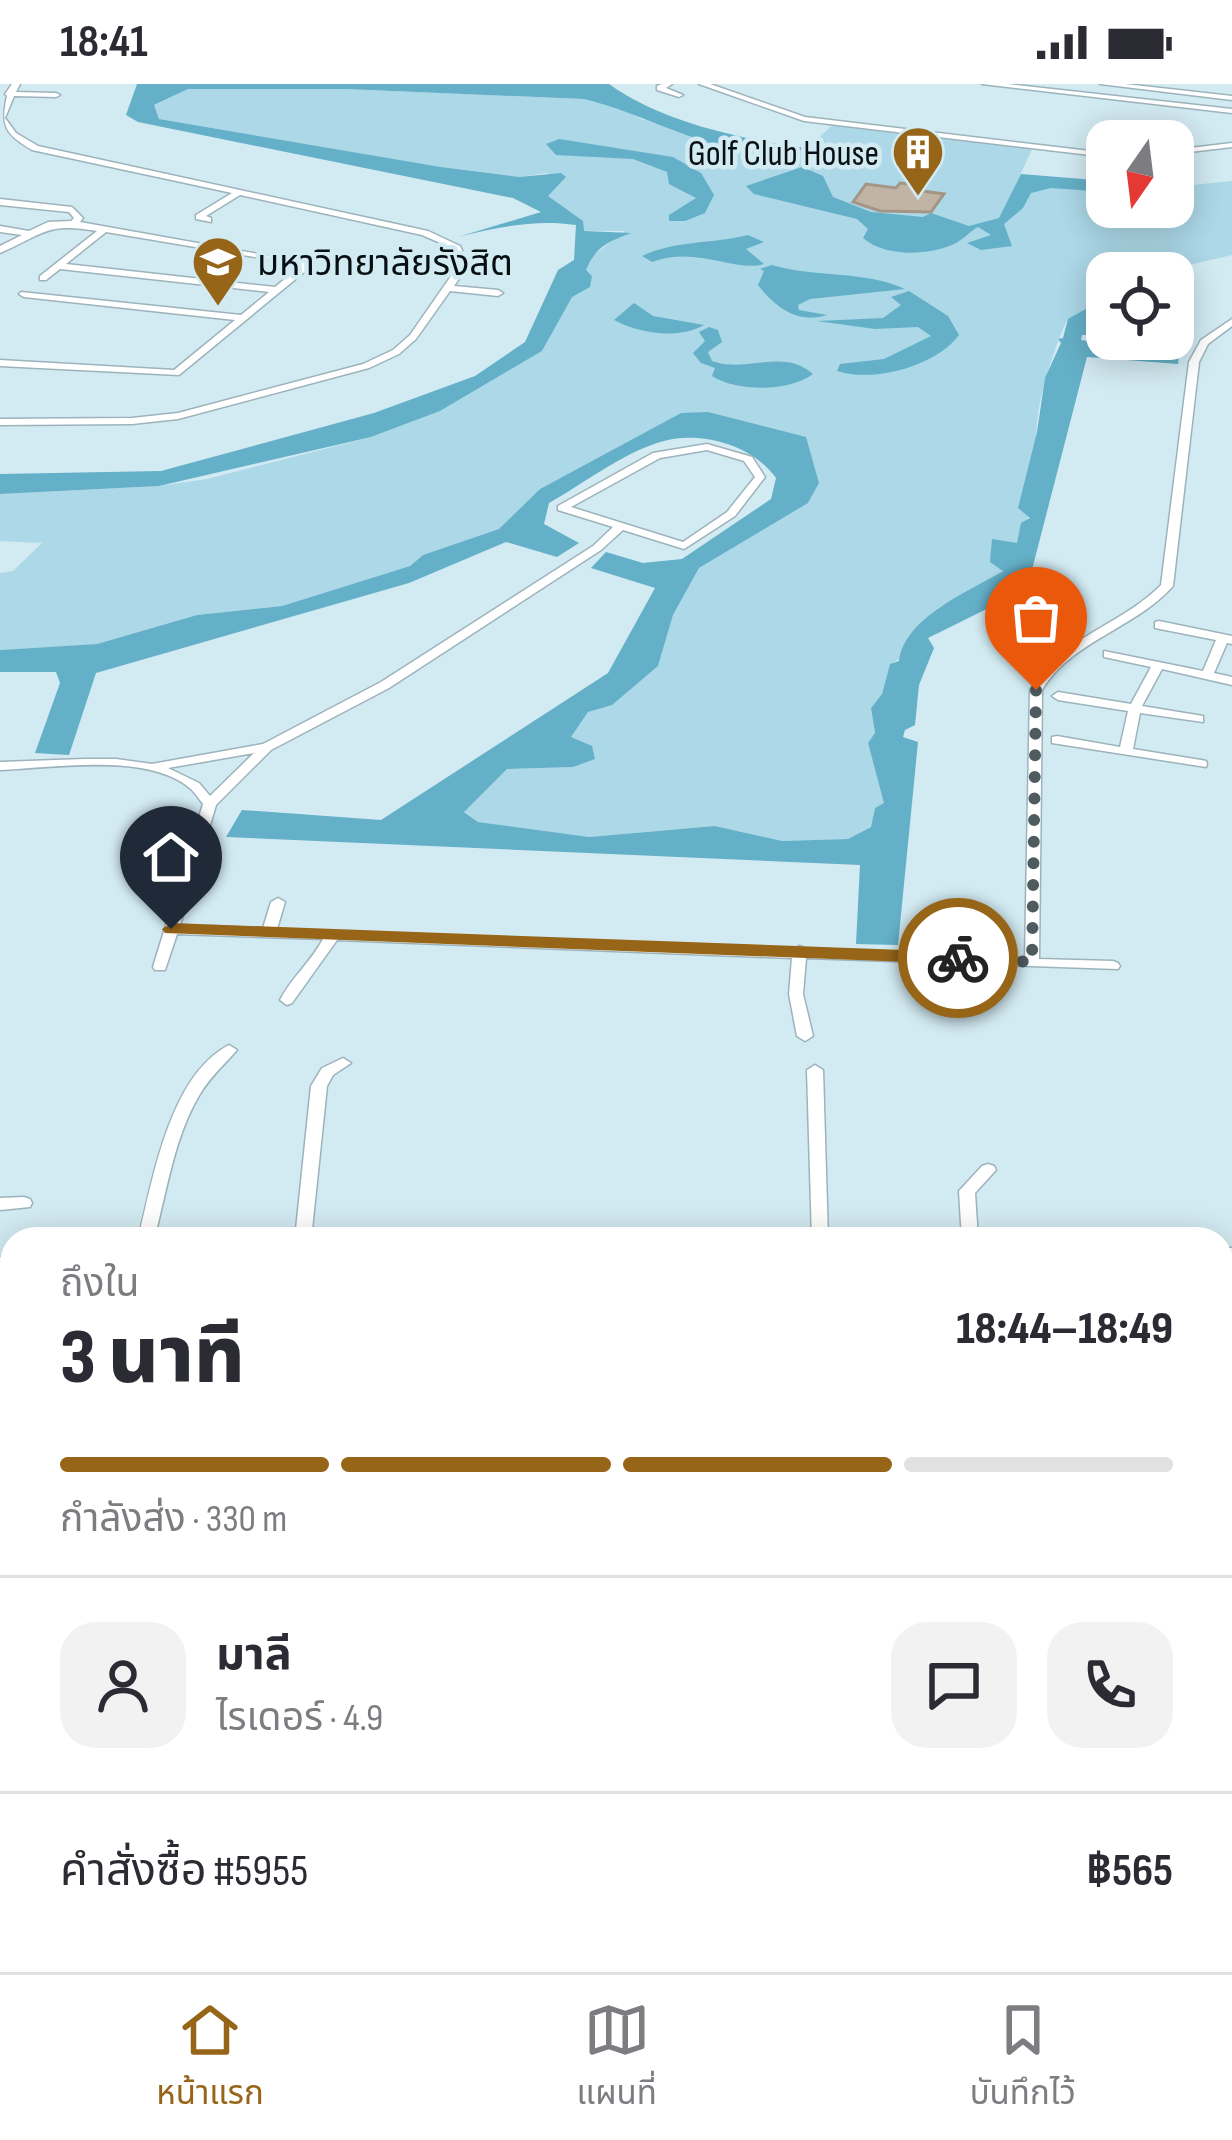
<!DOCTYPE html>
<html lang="th">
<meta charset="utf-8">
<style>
:root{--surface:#fff;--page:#f2f2f3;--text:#2b2b33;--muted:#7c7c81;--line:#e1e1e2;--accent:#976518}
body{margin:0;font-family:"Sofia Sans Condensed","Noto Sans Thai",sans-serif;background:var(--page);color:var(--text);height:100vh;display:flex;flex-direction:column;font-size:45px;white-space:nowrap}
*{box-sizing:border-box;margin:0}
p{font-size:39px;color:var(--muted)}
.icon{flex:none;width:66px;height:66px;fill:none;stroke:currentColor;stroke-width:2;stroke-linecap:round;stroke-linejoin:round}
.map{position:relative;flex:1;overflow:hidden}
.panel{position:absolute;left:0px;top:1143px;width:1233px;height:747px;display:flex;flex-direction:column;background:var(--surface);border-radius:36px 36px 0 0;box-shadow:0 6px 30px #0003}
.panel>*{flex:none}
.needle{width:78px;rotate:194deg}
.tools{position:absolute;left:1086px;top:36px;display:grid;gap:24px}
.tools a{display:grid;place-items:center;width:108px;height:108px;border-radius:24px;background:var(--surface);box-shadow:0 6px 30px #0003;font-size:60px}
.pin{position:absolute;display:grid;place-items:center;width:102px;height:102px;color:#fff;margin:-123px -51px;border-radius:50% 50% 50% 0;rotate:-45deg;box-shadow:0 0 12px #0007}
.pin .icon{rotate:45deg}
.courier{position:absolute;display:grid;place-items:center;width:120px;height:120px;margin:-60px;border:9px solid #976518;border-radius:50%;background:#fff;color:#222;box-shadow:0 3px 15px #0007}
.headline em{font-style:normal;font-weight:800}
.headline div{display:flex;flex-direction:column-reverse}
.headline{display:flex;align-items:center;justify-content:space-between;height:204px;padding:0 60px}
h1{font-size:78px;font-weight:800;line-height:90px}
.bar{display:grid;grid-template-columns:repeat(4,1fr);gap:18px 12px;align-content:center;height:144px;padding:0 60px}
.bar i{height:15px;border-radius:9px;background:var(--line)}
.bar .selected{background:var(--accent)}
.bar p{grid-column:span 4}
.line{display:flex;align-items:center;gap:30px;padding:0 60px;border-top:3px solid var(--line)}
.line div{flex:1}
.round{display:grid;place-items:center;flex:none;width:126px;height:126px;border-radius:36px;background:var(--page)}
.status{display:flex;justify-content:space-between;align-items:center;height:84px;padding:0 60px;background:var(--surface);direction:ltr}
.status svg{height:33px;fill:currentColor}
.dock{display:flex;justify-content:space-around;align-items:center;height:168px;border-top:3px solid var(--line);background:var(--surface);font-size:33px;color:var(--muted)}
.dock a{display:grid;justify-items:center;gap:6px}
.dock .selected{color:var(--accent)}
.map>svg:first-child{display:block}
</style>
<div class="status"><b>18:41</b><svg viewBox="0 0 49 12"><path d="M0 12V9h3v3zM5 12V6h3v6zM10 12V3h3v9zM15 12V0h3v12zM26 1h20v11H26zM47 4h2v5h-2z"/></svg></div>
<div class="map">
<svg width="1232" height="1888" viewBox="0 0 1232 1888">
<rect width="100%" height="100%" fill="#d2eaf2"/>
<!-- green -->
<path fill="#acd8e7" d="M 188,5 L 346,5 L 584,15 L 619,23 L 641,35 L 785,70 L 807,64 L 835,39 L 1033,63 L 1016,100 L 1107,108 L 1107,123 L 1173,123 L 1173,103 L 1232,97 L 1232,171 L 1154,189 L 1107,189 L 1107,215 L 1067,236 C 1057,255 1041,307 1038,330 C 1032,377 1038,455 1001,488 C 981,506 950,513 930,531 C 914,545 911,573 890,580 L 882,610 L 871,624 L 875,650 L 868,659 L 885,719 L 875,724 L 871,743 L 848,755 L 782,757 L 715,742 L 589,753 L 478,738 L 464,727 L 507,685 L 573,683 L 570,654 L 588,628 L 612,620 L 658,582 L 673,531 L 699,484 L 808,419 L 819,399 L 681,329 L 540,405 L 500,445 L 423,471 L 410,482 L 282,522 L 197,531 L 97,560 L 0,566 L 0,489 L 13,487 L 42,459 L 0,457 L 0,410 L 159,402 L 207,395 L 371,353 L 440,327 L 542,267 L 592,172 L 625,147 L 583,147 L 547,111 L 565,93 L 546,89 L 519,93 L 441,83 L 159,35 L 153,22 Z"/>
<!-- water -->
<g fill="#64b0c8">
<path d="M 137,0 L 609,0 C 661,38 744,56 807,64 C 733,86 654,31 584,15 L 346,5 L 188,5 L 154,21 L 159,35 L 441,83 L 519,93 L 561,89 L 566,93 L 548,112 L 583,137 L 584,147 L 631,149 C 608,158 596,162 586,186 L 592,192 L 590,203 L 572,213 L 542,267 L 440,327 L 371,353 L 159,402 L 0,410 L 0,390 L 161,387 L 374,329 L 475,292 L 525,258 L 558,186 L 574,176 L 576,141 C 536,135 498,143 458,153 L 541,128 L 513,114 L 138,38 L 126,31 Z"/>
<path d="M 559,55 L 673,73 L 701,89 L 714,111 L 705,129 L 685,137 L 669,137 L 669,131 L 696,114 L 669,100 L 667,88 L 633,75 L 556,71 L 546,60 Z"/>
<path d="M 802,83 L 823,92 L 833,113 L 871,128 L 923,133 L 931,129 L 969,142 L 999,134 L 1021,90 L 1107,97 L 1107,108 L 1051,104 L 1031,109 L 1023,124 L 1004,140 L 1012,162 L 981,166 L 967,159 L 991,151 L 978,143 C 969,148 963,156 954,160 C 927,172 885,173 863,154 L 868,145 L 857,135 L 754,110 L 746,102 Z"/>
<path d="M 748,151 L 764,158 L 746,165 L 764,180 C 737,189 696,161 652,178 L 642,172 C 676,156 712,160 748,151 Z"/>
<path d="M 772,181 C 816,194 863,186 905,205 L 810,215 L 798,221 L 799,226 L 827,231 C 798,240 776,224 758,201 L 764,187 L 760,185 Z"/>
<path d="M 909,207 L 948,232 L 959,251 C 936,282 874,299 837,287 L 840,280 L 884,275 L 931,252 L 918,243 L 875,245 L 817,237 L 883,234 L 901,221 L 891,213 Z"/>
<path d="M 1107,213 L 1107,229 L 1094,251 L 1082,251 L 1081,256 L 1179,272 L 1178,280 L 1087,273 L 1027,505 L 928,554 L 934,564 L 919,601 L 915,641 L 905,646 L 903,653 L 918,658 L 898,861 L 856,860 L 860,781 L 226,753 L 242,726 L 381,736 L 608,589 L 655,504 L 591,484 L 606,468 L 643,479 L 682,475 L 771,415 L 776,394 C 752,360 697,345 657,359 C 620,371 583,400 549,419 L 544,440 L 579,459 L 557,473 L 506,458 L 409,499 L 96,589 L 69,671 L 35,669 L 60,599 L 56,588 L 0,588 L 0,566 L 97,560 L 197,531 L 282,522 L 410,482 L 423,471 L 499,445 L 540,405 L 681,329 L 708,328 L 806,353 L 819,399 L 808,419 L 699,484 L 673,531 L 658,582 L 612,621 L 588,628 L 571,653 L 592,662 L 595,675 L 573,683 L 507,685 L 464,728 L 478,738 L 589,753 L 715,742 L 782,757 L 848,755 L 871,743 L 875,724 L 884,719 L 868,659 L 875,649 L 871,624 L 882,610 L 890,580 L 899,577 C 905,533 968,508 1003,487 L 990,478 L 992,455 L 1017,459 L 1021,439 L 1030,434 L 1018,424 L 1037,348 L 1045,294 L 1061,259 L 1058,255 L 1063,254 L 1068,235 Z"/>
<path d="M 634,219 L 653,232 L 704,241 C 679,256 638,249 614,236 Z"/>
<path d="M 709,243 L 718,246 L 722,258 L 708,268 L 712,277 C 747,290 783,263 813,290 C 789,308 737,308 712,292 L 715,284 L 701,279 L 693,269 L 705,257 L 699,248 Z"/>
</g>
<!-- building -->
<path fill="#c2b4a4" stroke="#a39686" stroke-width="3" d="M 900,99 L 919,101 L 915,106 L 944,110 L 931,128 L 880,127 L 853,118 L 866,100 L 896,104 Z"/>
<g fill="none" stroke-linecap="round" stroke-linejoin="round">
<!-- minor casing -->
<g stroke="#9db3bb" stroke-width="3">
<g id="minor">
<path d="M 12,0 L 20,0 L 16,8 L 56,9 L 60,11 L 56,13 L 14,12 L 5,34 L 16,49 L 38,62 L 428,147 L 460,162 L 466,175 L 461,192 L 454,202 L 498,206 L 503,209 L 498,212 L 450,207 L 416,255 L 399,270 L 369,284 L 178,335 L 132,340 L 0,341 L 0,335 L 132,334 L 178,329 L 363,280 L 393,266 L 410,251 L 451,192 L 458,175 L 452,164 L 422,151 L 240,111 L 206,132 L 211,134 L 211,138 L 196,135 L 196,131 L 232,109 L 32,66 C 6,50 0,43 7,12 L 5,10 Z"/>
<path d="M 662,0 L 672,0 L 666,4 L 683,11 L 679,13 L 657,6 L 657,2 Z"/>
<path d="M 699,0 L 710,0 L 805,33 L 1107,69 L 1107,73 L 804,37 Z"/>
<path d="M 982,0 L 1007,0 L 1232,25 L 1232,29 Z"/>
<path d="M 1100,0 L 1125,0 L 1232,12 L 1232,16 Z"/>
<path d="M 1232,59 L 1232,63 L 1173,70 L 1173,66 Z"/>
<path d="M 0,115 L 72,123 L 83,134 L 80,138 L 314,180 L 179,291 L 0,282 L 0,276 L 174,286 L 235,236 L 24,213 L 19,210 L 21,208 L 241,231 L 269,208 L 60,185 L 46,196 L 40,196 L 40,192 L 97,147 C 46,138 44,150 0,169 L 0,162 L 22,151 L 0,148 L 0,142 L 29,147 L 48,138 L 71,137 L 74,134 L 69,128 L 0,121 ZM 106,148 L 302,181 L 275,203 L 66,180 Z"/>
<path d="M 1232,235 L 1232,242 L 1208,260 L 1199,278 L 1173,502 C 1135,545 1072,556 1042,606 L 1039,875 L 1113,877 L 1118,879 L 1120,882 L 1118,885 L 806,874 L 803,910 L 813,952 L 805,957 L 797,952 L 789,910 L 792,874 L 337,856 L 292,919 L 287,921 L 280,916 C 291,894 311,878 323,855 L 177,850 L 165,886 L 155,886 L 153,883 L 203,720 C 199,715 196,710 191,705 C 148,668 53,684 0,686 L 0,678 L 84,675 L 116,675 L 152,680 L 263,660 L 381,598 L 593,462 L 613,443 L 558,426 L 558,422 L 653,369 L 707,360 L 752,373 L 765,393 L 735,432 L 684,465 L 623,446 L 601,466 L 389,604 L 271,666 L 216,721 L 180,841 L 263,844 L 271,818 L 278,814 L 285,818 L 277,845 L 793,865 L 800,862 L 807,866 L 1025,874 L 1030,606 C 1063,551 1118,544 1161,501 L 1189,278 L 1201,256 ZM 707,366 L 744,377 L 755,393 L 727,428 L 683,458 L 571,423 L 660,374 ZM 254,669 L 210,712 L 199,699 L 168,684 Z"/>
<path d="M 1159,537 L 1232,552 L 1232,560 L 1227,559 L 1214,589 L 1232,593 L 1232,601 L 1162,585 L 1142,622 L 1203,632 L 1203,638 L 1140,629 L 1133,665 L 1201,676 L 1206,677 L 1207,680 L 1206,683 L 1052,659 L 1052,653 L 1057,652 L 1120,663 L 1128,627 L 1058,616 L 1052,612 L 1058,608 L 1131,620 L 1151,583 L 1104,573 L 1104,567 L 1203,587 L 1216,556 L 1155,544 L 1155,538 Z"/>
<path d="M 229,961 L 237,966 C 224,981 210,993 200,1010 C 174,1053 167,1107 154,1155 L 138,1155 C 153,1096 169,992 229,961 Z"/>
<path d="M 343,974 L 351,979 L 333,991 L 327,1002 L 311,1155 L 295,1155 L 311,1002 L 322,984 Z"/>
<path d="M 815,981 L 823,986 L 828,1155 L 812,1155 L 807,986 Z"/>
<path d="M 988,1080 L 994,1082 L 996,1086 L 975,1109 L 978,1155 L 962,1155 L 959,1107 L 982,1082 Z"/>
<path d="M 24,1113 L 30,1115 L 32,1119 L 30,1123 L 0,1126 L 0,1114 Z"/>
<path d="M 1232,1164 L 1232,1176 L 1221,1177 L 1221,1165 Z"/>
<rect x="0" y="1173" width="12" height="12"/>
<path d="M 466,1878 L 488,1878 L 485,1888 L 463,1888 Z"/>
</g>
</g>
<!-- primary casing -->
<g stroke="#9db3bb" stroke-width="3">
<g id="primary">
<rect x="1221" y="1401" width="11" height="24"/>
<rect x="0" y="1411" width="12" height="24"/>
<path d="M 1232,1445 L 1232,1469 L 1221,1470 L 1221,1446 Z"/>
<rect x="0" y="1450" width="12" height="24"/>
</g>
</g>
<!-- minor -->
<use href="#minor" fill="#fff" fill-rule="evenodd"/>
<!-- primary -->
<use href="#primary" fill="#fff" fill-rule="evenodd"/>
</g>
<!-- route -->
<path fill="#976518" d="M 171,839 L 958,868 L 968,874 L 958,880 L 165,849 L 162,845 Z"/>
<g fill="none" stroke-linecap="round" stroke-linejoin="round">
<!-- done -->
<path stroke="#4e5c60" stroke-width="12" stroke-dasharray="0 21.6" d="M 958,874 L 1032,878 L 1036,606"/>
</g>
<!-- icons -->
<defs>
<g id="building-pin" transform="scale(2.7)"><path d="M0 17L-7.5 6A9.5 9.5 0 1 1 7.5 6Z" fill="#976518" stroke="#d2eaf2"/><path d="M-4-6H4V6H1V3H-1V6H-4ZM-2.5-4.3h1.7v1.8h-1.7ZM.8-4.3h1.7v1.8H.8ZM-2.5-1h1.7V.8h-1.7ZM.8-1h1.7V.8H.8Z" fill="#fff"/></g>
<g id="university-pin" transform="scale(2.7)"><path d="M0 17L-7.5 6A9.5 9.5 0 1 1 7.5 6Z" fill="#976518" stroke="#d2eaf2"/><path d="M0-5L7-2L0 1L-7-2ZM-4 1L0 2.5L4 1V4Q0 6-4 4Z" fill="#fff"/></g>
</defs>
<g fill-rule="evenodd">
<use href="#building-pin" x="918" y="68"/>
<use href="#university-pin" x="218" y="178"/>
</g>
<g text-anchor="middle" stroke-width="9" stroke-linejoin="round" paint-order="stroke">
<!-- far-poi labels -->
<g font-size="36" fill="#070f12" stroke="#d2eaf2" text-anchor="end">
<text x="879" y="81">Golf Club House</text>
<text x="257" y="191" text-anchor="start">มหาวิทยาลัยรังสิต</text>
</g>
</g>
</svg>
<div class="tools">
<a><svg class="needle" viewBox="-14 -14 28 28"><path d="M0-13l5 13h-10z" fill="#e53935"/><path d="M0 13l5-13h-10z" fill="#7c7c81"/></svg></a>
<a><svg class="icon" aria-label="locate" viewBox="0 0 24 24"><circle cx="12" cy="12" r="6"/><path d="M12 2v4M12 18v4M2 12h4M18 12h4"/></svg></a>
</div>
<div class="pin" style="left:1036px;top:606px;background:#ea580c"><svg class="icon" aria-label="bag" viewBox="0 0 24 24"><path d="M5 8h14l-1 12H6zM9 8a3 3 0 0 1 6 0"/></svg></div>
<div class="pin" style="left:171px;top:845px;background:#1f2937"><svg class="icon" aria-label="home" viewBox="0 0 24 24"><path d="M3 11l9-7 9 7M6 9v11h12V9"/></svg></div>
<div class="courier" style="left:958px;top:874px"><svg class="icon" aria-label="bike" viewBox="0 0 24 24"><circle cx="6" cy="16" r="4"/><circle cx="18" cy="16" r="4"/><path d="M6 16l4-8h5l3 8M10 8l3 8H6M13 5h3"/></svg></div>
<section class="panel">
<div class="headline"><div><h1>3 นาที</h1><p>ถึงใน</p></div><em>18:44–18:49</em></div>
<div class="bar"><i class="selected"></i><i class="selected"></i><i class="selected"></i><i></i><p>กำลังส่ง · 330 m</p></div>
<div class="line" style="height:216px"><a class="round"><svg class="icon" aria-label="person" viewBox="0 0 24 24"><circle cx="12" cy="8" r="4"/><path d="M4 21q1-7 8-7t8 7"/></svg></a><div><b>มาลี</b><p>ไรเดอร์ · 4.9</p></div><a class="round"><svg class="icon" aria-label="chat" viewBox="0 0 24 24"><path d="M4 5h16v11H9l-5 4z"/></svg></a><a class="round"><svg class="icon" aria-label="phone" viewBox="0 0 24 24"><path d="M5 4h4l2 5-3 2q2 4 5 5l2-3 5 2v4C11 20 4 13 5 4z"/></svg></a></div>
<div class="line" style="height:156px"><div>คำสั่งซื้อ #5955</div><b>฿565</b></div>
</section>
</div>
<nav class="dock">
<a class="selected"><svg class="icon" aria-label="home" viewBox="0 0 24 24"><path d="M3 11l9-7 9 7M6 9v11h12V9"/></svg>หน้าแรก</a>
<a><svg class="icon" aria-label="map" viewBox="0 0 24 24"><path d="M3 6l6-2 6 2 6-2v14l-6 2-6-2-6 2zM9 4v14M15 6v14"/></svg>แผนที่</a>
<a><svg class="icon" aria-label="saved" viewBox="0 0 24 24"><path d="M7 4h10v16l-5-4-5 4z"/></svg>บันทึกไว้</a>
</nav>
